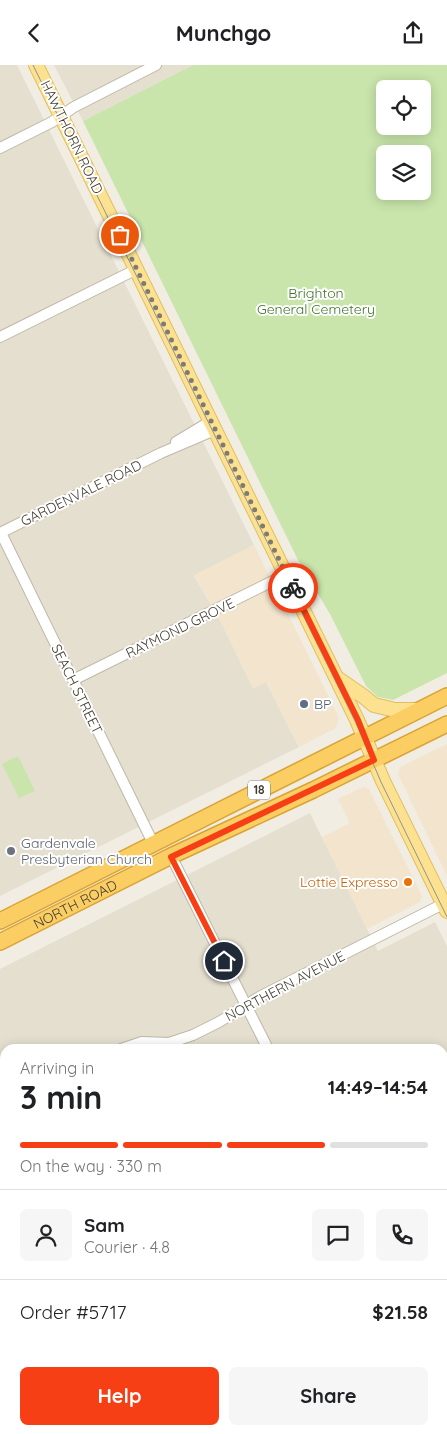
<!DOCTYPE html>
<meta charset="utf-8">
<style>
:root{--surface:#fff;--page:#f6f6f6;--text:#202124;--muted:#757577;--line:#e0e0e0;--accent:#f63f14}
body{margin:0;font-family:Quicksand,sans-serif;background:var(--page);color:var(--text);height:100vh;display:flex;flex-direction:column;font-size:19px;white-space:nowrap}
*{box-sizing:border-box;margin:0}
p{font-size:16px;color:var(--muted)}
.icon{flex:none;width:28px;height:28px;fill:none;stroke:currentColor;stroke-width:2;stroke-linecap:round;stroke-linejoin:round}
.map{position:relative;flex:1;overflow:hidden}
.side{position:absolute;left:0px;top:979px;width:448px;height:391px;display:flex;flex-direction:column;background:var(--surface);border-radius:15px 15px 0 0;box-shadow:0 2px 12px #0003}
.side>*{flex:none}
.fabs{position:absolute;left:376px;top:15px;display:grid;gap:10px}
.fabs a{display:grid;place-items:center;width:55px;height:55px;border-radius:8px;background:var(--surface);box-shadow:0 2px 12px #0003;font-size:25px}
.pin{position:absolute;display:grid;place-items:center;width:42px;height:42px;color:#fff;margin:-21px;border:2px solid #fff;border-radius:50%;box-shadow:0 1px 5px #0007}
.courier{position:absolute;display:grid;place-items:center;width:50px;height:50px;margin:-25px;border:4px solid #f63f14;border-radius:50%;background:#fff;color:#222;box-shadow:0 1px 6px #0007}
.headline em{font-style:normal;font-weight:700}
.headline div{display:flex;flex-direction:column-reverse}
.headline{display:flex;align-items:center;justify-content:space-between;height:85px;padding:0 20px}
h1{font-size:32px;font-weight:700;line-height:38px}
.bar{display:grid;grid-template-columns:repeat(4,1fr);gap:8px 5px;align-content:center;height:60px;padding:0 20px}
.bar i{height:6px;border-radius:4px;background:var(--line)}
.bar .active{background:var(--accent)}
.bar p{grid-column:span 4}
.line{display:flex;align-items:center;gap:12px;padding:0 20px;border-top:1px solid var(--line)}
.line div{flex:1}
.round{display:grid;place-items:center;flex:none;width:52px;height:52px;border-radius:8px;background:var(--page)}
.button{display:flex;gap:10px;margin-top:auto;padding:10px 20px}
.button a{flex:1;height:58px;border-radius:8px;background:var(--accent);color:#fff;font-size:20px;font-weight:700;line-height:58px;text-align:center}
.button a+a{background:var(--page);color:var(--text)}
header{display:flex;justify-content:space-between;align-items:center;height:65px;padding:0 20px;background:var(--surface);font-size:22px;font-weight:700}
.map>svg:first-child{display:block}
</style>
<header><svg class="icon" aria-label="back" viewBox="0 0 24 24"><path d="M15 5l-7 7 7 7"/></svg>Munchgo<svg class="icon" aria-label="share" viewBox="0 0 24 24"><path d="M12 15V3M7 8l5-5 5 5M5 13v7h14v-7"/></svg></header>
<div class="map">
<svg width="447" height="1369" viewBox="0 0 447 1369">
<rect width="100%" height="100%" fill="#f1ede2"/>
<!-- residential -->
<g fill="#e5dfd0" fill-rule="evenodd">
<path d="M 0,0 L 17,0 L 254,480 L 194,511 L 221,557 L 253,623 L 266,617 L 299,682 L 0,831 Z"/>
<path d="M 54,0 L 193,0 L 83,56 Z"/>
<path d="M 310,748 L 378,886 L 435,857 L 447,881 L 447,1369 L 0,1369 L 0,904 ZM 5,984 L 442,984 L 442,1365 L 5,1365 Z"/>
</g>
<!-- commercial -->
<g fill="#f3e5cd">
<path d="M 254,480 L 339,653 L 336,663 L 299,682 L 266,617 L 253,623 L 221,557 L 194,510 Z"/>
<path d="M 447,679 L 447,811 L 398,709 L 400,702 Z"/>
<path d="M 363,722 L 369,724 L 422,831 L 420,837 L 367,864 L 322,772 L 350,758 L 338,734 Z"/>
</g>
<!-- green -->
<g fill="#c9e5ab" fill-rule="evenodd">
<path d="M 193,0 L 447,0 L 447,608 L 393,635 L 378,632 L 366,621 L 330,549 L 298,495 L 83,56 ZM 385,24 L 422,24 L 422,61 L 385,61 ZM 385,89 L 422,89 L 422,126 L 385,126 Z"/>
<path d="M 18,691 L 35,726 L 19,733 L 2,699 Z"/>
</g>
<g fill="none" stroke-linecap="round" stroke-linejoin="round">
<!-- minor casing -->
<g stroke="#bfb8a8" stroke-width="12">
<g id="minor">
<path d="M 0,83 L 52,57 L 74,42 L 156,0"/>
<path d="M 0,272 L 137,204"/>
<path d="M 176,377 L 211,356"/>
<path d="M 0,468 L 161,388 L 215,365"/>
<path d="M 1,468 L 154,780"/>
<path d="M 73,615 L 287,509"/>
<path d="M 171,791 L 268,984"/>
<path d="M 121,984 L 142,977 L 169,978 L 193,970 L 219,957 L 261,931 L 443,839"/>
<path d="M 442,1012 L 447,1009"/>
<path d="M 0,1044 L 5,1042"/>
<path d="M 0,1115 L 5,1125"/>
<path d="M 442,1182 L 447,1180"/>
<path d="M 442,1330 L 447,1339"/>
<path d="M 0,1356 L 5,1353"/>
<path d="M 125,1365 L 127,1369"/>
<path d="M 369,1369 L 377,1365"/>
</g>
</g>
<!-- major casing -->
<g stroke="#e0bf61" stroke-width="16">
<g id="major">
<path d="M 36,0 L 357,655 L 383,716 L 447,846"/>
<path d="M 337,613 L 363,631 L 374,640 L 395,645 L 420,645"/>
</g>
</g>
<!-- highway casing -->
<g stroke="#d9a334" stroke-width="18">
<g id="highway">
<path d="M 0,856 C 150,782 297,705 447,631"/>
<path id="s1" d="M 0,877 L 171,791 L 313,725 L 447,659"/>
</g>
</g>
<!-- minor -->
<use href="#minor" stroke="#fff" stroke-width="10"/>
<!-- major -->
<use href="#major" stroke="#fce290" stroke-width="14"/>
<!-- highway -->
<use href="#highway" stroke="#fbce63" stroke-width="15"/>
<!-- tram -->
<path stroke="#929292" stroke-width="1" d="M 33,0 L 355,656 L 381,717 L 447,852"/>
</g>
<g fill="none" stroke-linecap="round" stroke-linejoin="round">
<!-- done -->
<path stroke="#7f7b70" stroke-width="5" stroke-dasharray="0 9" d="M 120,170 L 293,523"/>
<!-- route -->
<path stroke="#f63f14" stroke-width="6" d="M 224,896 L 171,792 L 374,695 L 358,655 L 293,523"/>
</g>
<!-- markers -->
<circle fill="#5c6f8a" stroke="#fff" stroke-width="2" cx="304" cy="639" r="5"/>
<circle fill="#6b7280" stroke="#fff" stroke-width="2" cx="11" cy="786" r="5"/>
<circle fill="#e8710a" stroke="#fff" stroke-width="2" cx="408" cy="817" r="5"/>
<g text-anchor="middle" stroke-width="4" stroke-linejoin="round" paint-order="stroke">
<!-- shield labels -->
<rect fill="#fff" stroke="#7b7770" stroke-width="1" x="248" y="715.5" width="22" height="19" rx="4"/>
<g font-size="12" font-weight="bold" fill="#423d33">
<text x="259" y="729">18</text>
</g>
<!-- street labels -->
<g font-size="14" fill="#423d33" stroke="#fff">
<text transform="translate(72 72) rotate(64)" y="5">HAWTHORN ROAD</text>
<text transform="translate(81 428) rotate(-26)" y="5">GARDENVALE ROAD</text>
<text transform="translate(180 563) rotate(-26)" y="5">RAYMOND GROVE</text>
<text transform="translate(77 624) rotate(64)" y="5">SEACH STREET</text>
<text dy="5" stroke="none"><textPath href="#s1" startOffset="84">NORTH ROAD</textPath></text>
<text transform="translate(285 921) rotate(-28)" y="5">NORTHERN AVENUE</text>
</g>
<!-- park labels -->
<g font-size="14" fill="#417228" stroke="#fff">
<text x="316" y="233">Brighton<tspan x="316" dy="16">General Cemetery</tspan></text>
</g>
<!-- service labels -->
<g font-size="14" fill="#4e5e75" stroke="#fff" text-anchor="start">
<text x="314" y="644">BP</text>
</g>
<!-- worship labels -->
<g font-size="14" fill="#5b616d" stroke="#fff" text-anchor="start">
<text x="21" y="783">Gardenvale<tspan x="21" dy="16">Presbyterian Church</tspan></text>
</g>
<!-- food labels -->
<g font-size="14" fill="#c56008" stroke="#fff" text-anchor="end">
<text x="398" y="822">Lottie Expresso</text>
</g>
</g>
</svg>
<div class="fabs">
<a><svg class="icon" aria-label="locate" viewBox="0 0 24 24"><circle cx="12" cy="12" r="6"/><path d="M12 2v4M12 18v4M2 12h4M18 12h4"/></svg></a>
<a><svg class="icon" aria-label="layers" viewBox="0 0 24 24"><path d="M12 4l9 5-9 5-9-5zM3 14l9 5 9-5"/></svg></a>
</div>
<div class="pin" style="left:120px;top:170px;background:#ea580c"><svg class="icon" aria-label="bag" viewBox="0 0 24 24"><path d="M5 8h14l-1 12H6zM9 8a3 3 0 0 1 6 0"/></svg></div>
<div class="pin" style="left:224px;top:896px;background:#1f2937"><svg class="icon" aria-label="home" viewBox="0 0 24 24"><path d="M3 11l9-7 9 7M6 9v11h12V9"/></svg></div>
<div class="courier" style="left:293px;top:523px"><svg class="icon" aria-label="bike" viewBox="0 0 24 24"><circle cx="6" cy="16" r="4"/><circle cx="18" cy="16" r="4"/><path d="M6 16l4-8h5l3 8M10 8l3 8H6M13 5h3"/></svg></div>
<section class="side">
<div class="headline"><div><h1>3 min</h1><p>Arriving in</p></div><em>14:49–14:54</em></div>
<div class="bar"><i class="active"></i><i class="active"></i><i class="active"></i><i></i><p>On the way · 330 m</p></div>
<div class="line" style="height:90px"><a class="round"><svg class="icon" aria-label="person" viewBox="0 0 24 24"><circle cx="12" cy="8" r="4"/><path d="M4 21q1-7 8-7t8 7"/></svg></a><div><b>Sam</b><p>Courier · 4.8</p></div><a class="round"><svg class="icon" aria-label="chat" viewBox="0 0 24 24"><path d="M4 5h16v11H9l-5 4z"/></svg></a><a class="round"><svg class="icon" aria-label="phone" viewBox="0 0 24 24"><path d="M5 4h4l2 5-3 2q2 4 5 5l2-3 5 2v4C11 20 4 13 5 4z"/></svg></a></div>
<div class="line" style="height:65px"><div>Order #5717</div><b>$21.58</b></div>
<div class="button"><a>Help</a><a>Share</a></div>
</section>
</div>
